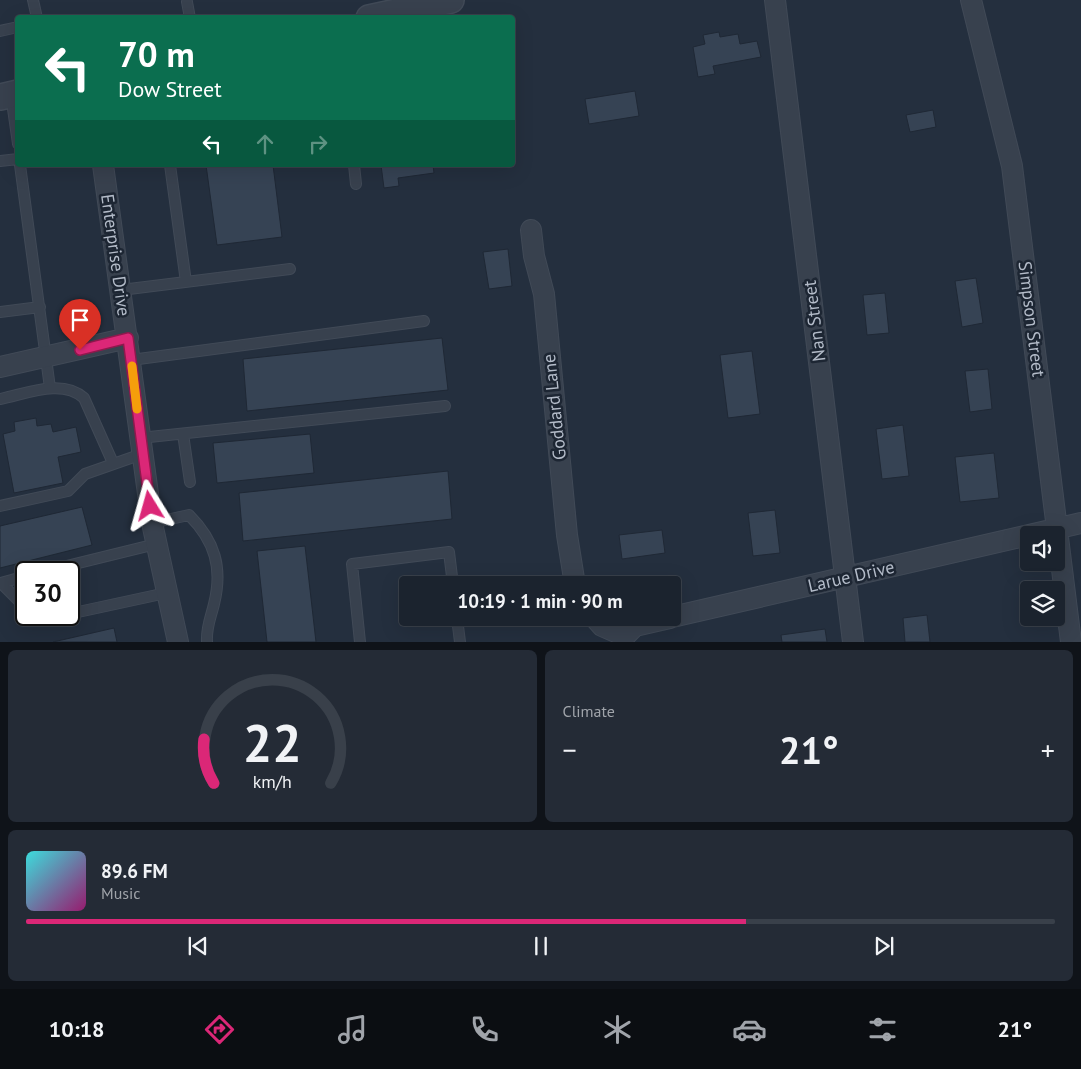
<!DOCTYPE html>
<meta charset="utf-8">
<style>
body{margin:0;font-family:"PT Sans",sans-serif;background:#242b36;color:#f1f3f6;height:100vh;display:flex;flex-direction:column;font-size:19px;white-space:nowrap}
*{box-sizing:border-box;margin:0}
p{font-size:16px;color:#a0a4aa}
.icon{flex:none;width:28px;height:28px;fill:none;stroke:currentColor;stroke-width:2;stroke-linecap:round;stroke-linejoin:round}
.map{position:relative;height:642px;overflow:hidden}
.details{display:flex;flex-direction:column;gap:8px;padding:8px;background:#0f1319;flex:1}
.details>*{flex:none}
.banner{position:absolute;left:15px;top:15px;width:500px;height:152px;border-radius:5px;box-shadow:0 5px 20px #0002,0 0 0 1px #39404a;background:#0b6e4f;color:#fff;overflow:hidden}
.fabs{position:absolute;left:1020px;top:526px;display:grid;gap:10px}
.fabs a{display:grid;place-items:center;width:45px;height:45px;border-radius:5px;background:#1b232e;box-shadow:0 5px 20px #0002,0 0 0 1px #39404a;font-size:25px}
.speed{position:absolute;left:15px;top:561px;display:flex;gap:10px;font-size:25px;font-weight:700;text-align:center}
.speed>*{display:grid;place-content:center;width:65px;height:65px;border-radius:50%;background:#1b232e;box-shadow:0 5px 20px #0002,0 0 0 1px #39404a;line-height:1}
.speed .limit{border:2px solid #111;border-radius:8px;background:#fff;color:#111}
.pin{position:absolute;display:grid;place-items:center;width:42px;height:42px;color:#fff;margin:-51px -21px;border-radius:50% 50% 50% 0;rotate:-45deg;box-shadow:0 0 5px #0007}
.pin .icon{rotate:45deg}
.me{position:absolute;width:55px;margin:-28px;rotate:352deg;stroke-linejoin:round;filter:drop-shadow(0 0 4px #0008)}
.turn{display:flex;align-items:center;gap:18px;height:105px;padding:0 20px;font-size:22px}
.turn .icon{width:65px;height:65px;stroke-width:2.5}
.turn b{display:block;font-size:35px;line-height:42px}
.lanes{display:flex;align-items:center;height:48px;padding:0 20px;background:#0003;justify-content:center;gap:25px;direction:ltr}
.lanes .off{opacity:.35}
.big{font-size:38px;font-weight:800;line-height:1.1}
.details .card{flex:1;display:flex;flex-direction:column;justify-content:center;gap:8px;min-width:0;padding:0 18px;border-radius:8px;background:#242b36}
.details .dial{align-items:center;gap:0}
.dial svg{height:130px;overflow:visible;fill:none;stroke:#39404a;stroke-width:7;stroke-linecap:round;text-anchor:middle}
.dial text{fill:#f1f3f6;stroke:none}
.song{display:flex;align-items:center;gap:15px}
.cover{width:60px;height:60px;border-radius:8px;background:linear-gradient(135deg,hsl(180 70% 55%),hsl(320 70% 35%))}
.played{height:5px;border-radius:2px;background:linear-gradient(90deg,#db2777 70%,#39404a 70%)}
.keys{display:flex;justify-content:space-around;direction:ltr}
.heat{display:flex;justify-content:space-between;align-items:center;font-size:28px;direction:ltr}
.details .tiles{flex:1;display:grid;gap:8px;grid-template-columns:1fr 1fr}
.card:last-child{grid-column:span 2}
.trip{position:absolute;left:399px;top:576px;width:282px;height:50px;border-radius:5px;background:#1b232e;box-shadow:0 5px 20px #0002,0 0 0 1px #39404a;font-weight:800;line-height:50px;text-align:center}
.tab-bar{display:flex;height:80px;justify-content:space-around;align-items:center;background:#0b0e12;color:#a0a4aa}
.tab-bar .icon{width:35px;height:35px}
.tab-bar .current{color:#db2777}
.tab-bar b{font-size:22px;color:#f1f3f6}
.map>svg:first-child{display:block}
.building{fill:#364354;stroke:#1f2835}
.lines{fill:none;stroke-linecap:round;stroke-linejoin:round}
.service-casing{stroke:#414a57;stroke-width:12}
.minor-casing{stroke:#414a57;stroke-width:22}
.tertiary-casing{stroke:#414a57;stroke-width:28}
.service{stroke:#38414e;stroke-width:10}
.minor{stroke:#38414e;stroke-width:20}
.tertiary{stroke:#38414e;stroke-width:25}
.route-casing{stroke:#8e194d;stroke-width:12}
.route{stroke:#db2777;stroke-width:9}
.slow{stroke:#f59e0b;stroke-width:9}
.labels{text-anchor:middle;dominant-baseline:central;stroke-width:5;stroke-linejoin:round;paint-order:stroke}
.street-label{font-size:18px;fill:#b4bcc9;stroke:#1d2633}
</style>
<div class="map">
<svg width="1081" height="642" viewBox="0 0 1081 642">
<rect width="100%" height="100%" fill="#242f3e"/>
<!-- building -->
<path class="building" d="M719,32L720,37L738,34L740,44L757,41L761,57L713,66L715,74L698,77L693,47L705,44L703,35Z
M635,91L639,116L589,124L585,99Z
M933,110L936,127L910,132L906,115Z
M206,165H273L282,237L217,245Z
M381,165H433L434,173L398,178L399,186L384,188Z
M508,249L512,286L489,289L483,252Z
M976,278L983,323L962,327L955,281Z
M885,293L889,333L867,335L863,295Z
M442,338L448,390L247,411L243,359Z
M752,351L760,414L728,418L720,355Z
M988,369L992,409L970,412L965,371Z
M36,418L37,426L51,424L53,432L76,427L81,452L58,457L63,483L14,493L3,434L15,431L14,422Z
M903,425L909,476L882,479L876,429Z
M310,434L314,473L217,483L213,443Z
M994,453L999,498L960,502L955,457Z
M448,471L452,519L243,541L239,493Z
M82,507L92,545L0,568V526Z
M775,510L780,553L753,556L748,513Z
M662,530L665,553L622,559L619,535Z
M305,546L316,642H267L257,551Z
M927,615L930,642H905L903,618Z
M114,628L117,642H53Z
M825,629L827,642H782L781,635Z"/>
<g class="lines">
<defs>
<path id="service" d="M33,0L37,18
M187,2L190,18
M0,31L18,27
M11,95L18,144
M0,161L18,159
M20,165L50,388
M170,165L186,282
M354,165L356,184
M121,290L290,269
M0,312L40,307
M131,360L424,321
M0,399C26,394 62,378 84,398L113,463
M183,434L190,482
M140,438L445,406
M0,506L68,491L85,474L142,454
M152,523L189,515C215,541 223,568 214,604C211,617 206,627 207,642
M42,572L156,544
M26,576L1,583L26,608
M69,614L166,593
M33,615L38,620L64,615
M457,618L460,642
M360,642L352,564L449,552L453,585"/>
<path id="minor" d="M775,0L853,642
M971,0L1012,166L1071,642
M103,165L152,523L178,642
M531,230L534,256L544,294L567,535L575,585
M0,367L128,338
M1029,535L1081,523
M672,617L1029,535
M595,618L602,626L625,636
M625,636L635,626L670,618"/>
<path id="tertiary" d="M369,18L451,0
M0,97L18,93"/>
</defs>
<!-- service casing -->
<use href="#service" class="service-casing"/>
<!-- minor casing -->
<use href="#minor" class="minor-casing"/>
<!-- tertiary casing -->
<use href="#tertiary" class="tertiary-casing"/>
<!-- service -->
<use href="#service" class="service"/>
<!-- minor -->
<use href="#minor" class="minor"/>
<!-- tertiary -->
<use href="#tertiary" class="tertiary"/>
</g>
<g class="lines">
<defs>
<path id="route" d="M80,350L128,338L150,506"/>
</defs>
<!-- route casing -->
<use href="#route" class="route-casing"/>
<!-- route -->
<use href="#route" class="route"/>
<!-- slow -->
<path class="slow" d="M132,366L137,409"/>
</g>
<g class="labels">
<!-- street labels -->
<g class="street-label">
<text transform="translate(116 255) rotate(82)">Enterprise Drive</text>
<text transform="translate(1032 319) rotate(83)">Simpson Street</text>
<text transform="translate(814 321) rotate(-97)">Nan Street</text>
<text transform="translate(554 407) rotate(-96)">Goddard Lane</text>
<text transform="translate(851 576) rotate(-13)">Larue Drive</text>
</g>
</g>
</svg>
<div class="fabs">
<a><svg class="icon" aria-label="sound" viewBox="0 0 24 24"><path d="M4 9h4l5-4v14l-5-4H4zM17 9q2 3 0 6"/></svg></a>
<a><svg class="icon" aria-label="layers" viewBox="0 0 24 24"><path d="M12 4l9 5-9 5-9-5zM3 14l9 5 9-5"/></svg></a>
</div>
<div class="speed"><div class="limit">30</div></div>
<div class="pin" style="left:80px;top:350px;background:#d93025"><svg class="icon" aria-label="arrive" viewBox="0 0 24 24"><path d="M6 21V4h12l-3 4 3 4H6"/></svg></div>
<svg class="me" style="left:150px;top:506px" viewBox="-20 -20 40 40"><path d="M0-17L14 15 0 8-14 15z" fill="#db2777" stroke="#fff" stroke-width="4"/></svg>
<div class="trip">10:19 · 1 min · 90 m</div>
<div class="banner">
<div class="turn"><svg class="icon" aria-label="left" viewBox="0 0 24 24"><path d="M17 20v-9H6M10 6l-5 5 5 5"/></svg><div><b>70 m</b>Dow Street</div></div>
<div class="lanes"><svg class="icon" aria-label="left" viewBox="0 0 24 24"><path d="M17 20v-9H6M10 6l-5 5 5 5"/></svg><svg class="icon off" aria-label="ahead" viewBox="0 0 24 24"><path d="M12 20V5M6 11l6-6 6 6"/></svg><svg class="icon off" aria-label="right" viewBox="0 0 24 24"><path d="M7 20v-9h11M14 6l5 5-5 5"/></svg></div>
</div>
</div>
<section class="details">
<div class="tiles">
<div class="card dial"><svg viewBox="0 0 100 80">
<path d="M14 69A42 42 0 1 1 86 69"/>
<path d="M14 69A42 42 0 0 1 8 42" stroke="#db2777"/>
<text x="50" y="56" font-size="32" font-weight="700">22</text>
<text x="50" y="72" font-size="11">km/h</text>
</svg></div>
<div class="card"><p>Climate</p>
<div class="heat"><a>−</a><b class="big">21°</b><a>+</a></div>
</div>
<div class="card">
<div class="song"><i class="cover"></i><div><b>89.6 FM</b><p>Music</p></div></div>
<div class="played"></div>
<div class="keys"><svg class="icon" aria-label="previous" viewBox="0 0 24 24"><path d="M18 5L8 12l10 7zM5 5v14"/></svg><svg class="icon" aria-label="pause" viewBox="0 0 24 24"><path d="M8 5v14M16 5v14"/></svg><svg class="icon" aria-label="next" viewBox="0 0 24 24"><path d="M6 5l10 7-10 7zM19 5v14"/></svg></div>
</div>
</div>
</section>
<nav class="tab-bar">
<b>10:18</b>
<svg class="icon current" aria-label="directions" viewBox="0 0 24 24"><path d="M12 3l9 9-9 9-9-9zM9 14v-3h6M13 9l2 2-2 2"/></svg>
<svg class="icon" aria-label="music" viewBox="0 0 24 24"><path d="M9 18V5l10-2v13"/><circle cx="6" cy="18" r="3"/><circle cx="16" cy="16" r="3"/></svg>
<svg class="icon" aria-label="phone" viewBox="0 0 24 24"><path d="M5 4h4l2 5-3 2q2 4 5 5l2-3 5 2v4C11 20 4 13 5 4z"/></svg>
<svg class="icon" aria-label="climate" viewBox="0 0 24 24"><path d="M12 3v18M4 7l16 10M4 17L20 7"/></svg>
<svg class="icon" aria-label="car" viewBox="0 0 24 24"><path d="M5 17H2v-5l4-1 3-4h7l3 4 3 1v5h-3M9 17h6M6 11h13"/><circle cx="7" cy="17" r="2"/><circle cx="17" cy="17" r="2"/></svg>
<svg class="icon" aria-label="filters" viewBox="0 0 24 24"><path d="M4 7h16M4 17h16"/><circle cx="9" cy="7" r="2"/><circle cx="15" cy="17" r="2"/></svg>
<b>21°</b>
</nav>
